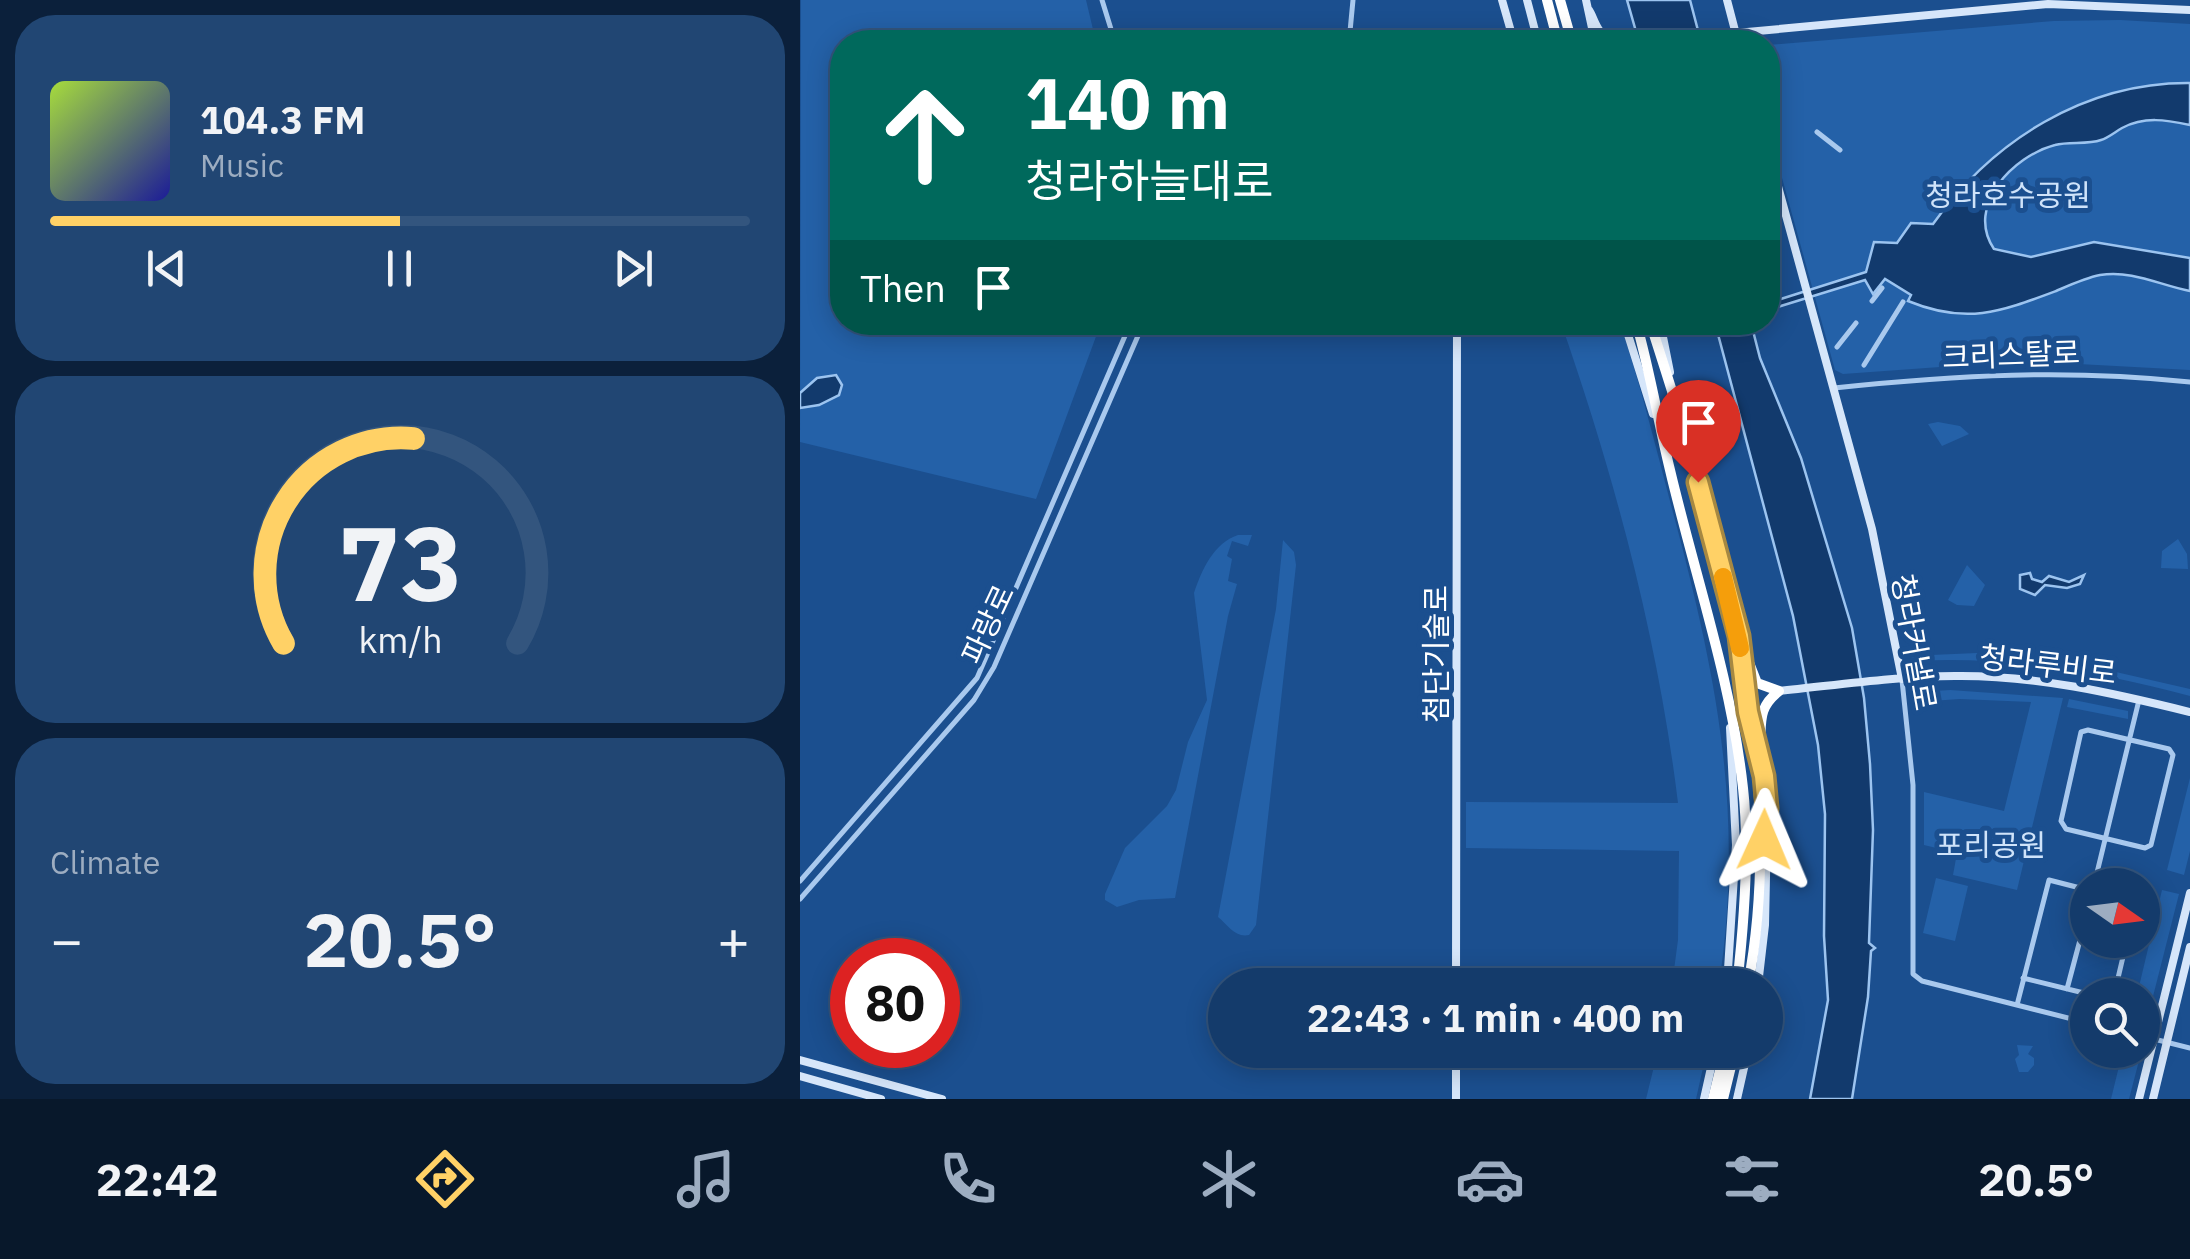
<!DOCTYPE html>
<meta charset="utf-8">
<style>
body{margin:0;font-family:"IBM Plex Sans","Noto Sans KR",sans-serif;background:#214673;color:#f1f3f6;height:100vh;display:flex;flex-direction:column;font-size:38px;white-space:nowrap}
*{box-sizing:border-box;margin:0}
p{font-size:32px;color:#9dadc1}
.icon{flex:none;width:55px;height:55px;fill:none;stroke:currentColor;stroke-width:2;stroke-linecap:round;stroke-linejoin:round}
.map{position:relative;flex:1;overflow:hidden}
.details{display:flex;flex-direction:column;gap:15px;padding:15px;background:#0b203b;width:800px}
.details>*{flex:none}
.top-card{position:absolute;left:30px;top:30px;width:950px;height:305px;border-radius:40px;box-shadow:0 5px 25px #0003,0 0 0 2px #33557e;background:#00695c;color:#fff;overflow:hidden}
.needle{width:65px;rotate:104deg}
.buttons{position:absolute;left:1270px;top:868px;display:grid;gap:20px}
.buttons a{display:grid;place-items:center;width:90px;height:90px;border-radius:50%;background:#143b6b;box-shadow:0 5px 25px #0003,0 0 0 2px #33557e;font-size:50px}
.speed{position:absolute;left:30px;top:938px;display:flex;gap:20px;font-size:50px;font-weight:700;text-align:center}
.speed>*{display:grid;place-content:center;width:130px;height:130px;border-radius:50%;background:#143b6b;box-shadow:0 5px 25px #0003,0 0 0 2px #33557e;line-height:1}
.speed .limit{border:15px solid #d22;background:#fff;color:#111}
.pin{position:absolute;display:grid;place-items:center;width:85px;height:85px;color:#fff;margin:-102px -42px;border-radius:50% 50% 50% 0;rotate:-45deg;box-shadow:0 0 10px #0007}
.pin .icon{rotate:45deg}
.me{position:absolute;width:110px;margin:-55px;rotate:1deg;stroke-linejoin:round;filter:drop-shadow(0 0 8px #0008)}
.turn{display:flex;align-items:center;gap:35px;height:210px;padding:0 30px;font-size:45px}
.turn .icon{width:130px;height:130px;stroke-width:2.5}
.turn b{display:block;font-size:70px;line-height:85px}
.then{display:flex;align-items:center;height:95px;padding:0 30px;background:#0003;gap:20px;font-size:38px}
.big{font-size:75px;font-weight:800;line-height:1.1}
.details .widget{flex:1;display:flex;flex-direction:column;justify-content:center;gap:15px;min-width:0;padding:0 35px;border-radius:40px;background:#214673}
.details .dial{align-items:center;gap:0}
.dial svg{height:260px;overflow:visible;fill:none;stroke:#33557e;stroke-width:7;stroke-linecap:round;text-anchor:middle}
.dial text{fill:#f1f3f6;stroke:none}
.song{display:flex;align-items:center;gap:30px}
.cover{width:120px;height:120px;border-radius:15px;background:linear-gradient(135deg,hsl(80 70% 55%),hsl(240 70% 35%))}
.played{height:10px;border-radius:5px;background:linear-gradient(90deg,#ffd166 50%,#33557e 50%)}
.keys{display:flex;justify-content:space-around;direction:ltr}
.heat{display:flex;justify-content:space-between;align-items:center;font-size:55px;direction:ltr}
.trip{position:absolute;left:408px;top:968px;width:575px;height:100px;border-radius:50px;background:#143b6b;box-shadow:0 5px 25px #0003,0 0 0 2px #33557e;font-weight:800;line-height:100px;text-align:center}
.tab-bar{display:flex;height:160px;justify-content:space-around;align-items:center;background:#08182b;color:#9dadc1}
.tab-bar .icon{width:70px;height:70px}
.tab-bar .current{color:#ffd166}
.tab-bar b{font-size:45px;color:#f1f3f6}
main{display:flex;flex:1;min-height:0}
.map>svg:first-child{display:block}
.green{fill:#2461a8}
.water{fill:#123a6d;stroke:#9cc4f0;stroke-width:2.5}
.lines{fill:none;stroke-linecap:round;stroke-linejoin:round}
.street{stroke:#a9c9ee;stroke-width:5}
.secondary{stroke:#d6e6fa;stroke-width:8}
.highway{stroke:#fff;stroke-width:10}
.route-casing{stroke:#a68842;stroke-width:25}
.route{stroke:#ffd166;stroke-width:18}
.slow{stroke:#f59e0b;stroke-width:18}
.labels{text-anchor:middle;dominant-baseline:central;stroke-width:10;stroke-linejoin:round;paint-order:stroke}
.park-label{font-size:30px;fill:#cfe3fa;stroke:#1b4f8f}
.street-label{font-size:30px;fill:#fff;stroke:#1b4f8f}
</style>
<main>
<section class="details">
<div class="widget">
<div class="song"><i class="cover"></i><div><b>104.3 FM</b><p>Music</p></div></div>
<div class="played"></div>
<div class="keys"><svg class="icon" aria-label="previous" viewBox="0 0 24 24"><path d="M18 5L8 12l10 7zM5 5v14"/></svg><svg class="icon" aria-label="pause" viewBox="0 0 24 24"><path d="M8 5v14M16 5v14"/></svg><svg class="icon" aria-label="next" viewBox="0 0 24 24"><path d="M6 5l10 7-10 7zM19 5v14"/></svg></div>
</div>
<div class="widget dial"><svg viewBox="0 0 100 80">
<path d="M14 69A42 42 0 1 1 86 69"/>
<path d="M14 69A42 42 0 0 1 54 6" stroke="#ffd166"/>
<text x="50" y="56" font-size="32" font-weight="700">73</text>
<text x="50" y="72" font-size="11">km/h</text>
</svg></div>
<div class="widget"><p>Climate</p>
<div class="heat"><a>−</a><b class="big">20.5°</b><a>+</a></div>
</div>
</section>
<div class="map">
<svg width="1390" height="1099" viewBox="0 0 1390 1099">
<rect width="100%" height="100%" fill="#1b4f8f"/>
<!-- green -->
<path class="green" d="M1,0H286L296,42H42V322L301,323L236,499L0,442Z
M1320,20L1390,24V370L1223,361L1043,374L1035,370L968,127V45L1254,21Z
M761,323H820C840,383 855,444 871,505C916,673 945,810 919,985H872L878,940L879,851L666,848V802L878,803C858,639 815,478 761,323Z
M1138,422L1160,426L1169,434L1142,446L1128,424Z
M438,535H452L448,546L432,541L427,556L432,559L428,581L437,584L428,616L375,898L339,900L317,907L305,900V894L325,848L367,806L376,790L388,742L407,700L394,593C402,569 414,543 438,535Z
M1378,539L1387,554L1388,569L1361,568L1362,551Z
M483,540L494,552L496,565L456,925L449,935C435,938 428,925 418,917L476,609Z
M1167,565L1185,585L1174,606L1157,605L1148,600Z
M1177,653L1281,664L1390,689V696C1302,672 1206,656 1115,661L1108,656Z
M1150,690L1263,698L1217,890L1153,875L1157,853L1124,845V792L1204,811L1231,702L1160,699L1116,702L1119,692Z
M1269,699L1328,711V719L1267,707Z
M1390,778V851L1384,875L1367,870Z
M1136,878L1168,886L1155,941L1123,933Z
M1362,890L1379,894L1347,1020L1343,1022L1342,995H1337Z
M1217,1045L1233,1046L1228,1054L1234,1058V1065L1228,1072H1219L1215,1059L1219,1055Z
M858,1050H907L896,1099H846Z
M1323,1050H1339L1341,1053L1329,1099H1311Z"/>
<!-- water -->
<path class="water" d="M827,0H890L901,42H839Z
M1390,83V125C1366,120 1345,116 1322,128C1315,132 1308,138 1301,140C1287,145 1269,141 1255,145C1213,156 1165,206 1194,249L1231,257L1294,242L1390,258V291C1359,285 1333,270 1300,275C1285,278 1270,285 1256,291C1200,312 1166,325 1108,301L1111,295L1085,279L1073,294L1065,280L968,310V303L1066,272L1074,242L1097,243L1111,223L1133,224C1192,141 1285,82 1390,83Z
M915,323H951L960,358L1001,458L1052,628L1064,698L1070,764L1073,830L1069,943L1075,948L1071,951L1068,997L1052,1099H1010L1028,1000L1024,936L1025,814L1018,745L993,616Z
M36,375L42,385L39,395L19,405L0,408V393L17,378Z
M1230,573L1232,579L1242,582L1249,576L1269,582L1284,575L1280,584L1267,588L1245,585L1235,595L1220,589V575Z"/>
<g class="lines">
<!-- street -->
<path class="street" d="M302,0L315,42
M549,42L553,0
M1017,132L1040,150
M1072,301L1082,288
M1037,347L1056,323
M1064,365L1103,302
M1034,388C1157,375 1266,369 1390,382
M1102,680L1113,785V974L1122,981L1288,1023
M1288,730L1369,749L1373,755L1351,845L1345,848L1266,829L1261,821L1281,732Z
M0,881L177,678L331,322
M1294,885L1339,700
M0,899L174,700L194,667L344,322
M1223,978L1292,995
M1267,989L1288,910
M1314,995L1327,940
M1217,1005L1249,880L1288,890
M1342,1036L1390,1048"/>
<!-- secondary -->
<path class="secondary" d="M702,0L714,42
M727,0L738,42
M786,0L795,42
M927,0L938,42
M789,10C793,16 795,25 800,31C818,50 906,27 936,33L923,42
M936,33L1248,4L1390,10
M968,150L1072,529L1102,679
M824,322L853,414
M860,322L870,372
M979,691C1038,685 1097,676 1155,676C1235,675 1313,693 1390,712
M959,756L967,811
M656,985L657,322
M927,985L936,845L930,728
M958,985L965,925L967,830
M656,1050V1099
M0,1060L142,1099
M0,1076L81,1099
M904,1099L915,1050
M937,1099L948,1050
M1339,1099L1390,893
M1353,1099L1390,947"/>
<!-- highway -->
<path class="highway" d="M747,0L758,42
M760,0L772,42
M836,322C850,371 858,421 870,470C895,576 931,679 943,788C950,849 944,924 937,985
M850,322C918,533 990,762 948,985
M946,655L957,683L979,691
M959,755C963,724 955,710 979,691
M964,836L967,809
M913,1099L925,1050
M923,1099L935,1050"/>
</g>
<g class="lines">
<defs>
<path id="route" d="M898,482L939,636L948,712L964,776L967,808L964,840"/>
</defs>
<!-- route casing -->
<use href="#route" class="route-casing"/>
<!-- route -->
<use href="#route" class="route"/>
<!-- slow -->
<path class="slow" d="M923,577L940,648"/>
</g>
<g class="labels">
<!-- park labels -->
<g class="park-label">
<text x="1208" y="194">청라호수공원</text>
<text x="1191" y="844">포리공원</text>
</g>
<!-- street labels -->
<g class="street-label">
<text transform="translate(1211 354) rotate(-2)">크리스탈로</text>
<text transform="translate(187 624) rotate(-65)">파랑로</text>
<text transform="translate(1115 642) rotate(80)">청라커낼로</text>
<text transform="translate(635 654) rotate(-90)">첨단기술로</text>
<text transform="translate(1248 664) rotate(7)">청라루비로</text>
</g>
</g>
</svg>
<div class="buttons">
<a><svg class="needle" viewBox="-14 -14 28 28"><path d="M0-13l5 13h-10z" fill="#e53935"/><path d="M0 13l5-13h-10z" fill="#9dadc1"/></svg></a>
<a><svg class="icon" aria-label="search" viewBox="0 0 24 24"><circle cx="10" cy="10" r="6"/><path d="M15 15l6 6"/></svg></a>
</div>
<div class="speed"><div class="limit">80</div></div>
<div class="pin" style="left:898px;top:482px;background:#d93025"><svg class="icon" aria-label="arrive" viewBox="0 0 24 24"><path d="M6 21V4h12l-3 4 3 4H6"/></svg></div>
<svg class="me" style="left:964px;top:840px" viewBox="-20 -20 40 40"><path d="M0-17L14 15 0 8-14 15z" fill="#ffd166" stroke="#fff" stroke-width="4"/></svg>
<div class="trip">22:43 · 1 min · 400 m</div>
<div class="top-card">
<div class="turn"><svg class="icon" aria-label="ahead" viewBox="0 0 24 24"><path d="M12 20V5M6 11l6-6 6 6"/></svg><div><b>140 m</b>청라하늘대로</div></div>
<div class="then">Then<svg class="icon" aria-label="arrive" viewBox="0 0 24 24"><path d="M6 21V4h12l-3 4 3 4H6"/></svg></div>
</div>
</div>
</main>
<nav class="tab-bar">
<b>22:42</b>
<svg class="icon current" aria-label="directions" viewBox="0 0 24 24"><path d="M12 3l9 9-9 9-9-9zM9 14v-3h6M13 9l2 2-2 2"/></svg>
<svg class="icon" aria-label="music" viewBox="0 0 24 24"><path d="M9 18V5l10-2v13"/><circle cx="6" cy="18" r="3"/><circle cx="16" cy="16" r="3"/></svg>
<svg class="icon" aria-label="phone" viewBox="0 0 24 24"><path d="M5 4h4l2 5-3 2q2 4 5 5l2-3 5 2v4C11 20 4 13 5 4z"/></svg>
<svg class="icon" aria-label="climate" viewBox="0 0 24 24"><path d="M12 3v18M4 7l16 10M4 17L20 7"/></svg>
<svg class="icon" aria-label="car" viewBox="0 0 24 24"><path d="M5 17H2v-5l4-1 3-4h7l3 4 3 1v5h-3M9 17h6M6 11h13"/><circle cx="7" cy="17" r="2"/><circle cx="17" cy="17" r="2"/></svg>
<svg class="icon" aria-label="filters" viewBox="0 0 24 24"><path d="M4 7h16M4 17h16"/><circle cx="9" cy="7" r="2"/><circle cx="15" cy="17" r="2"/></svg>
<b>20.5°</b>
</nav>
